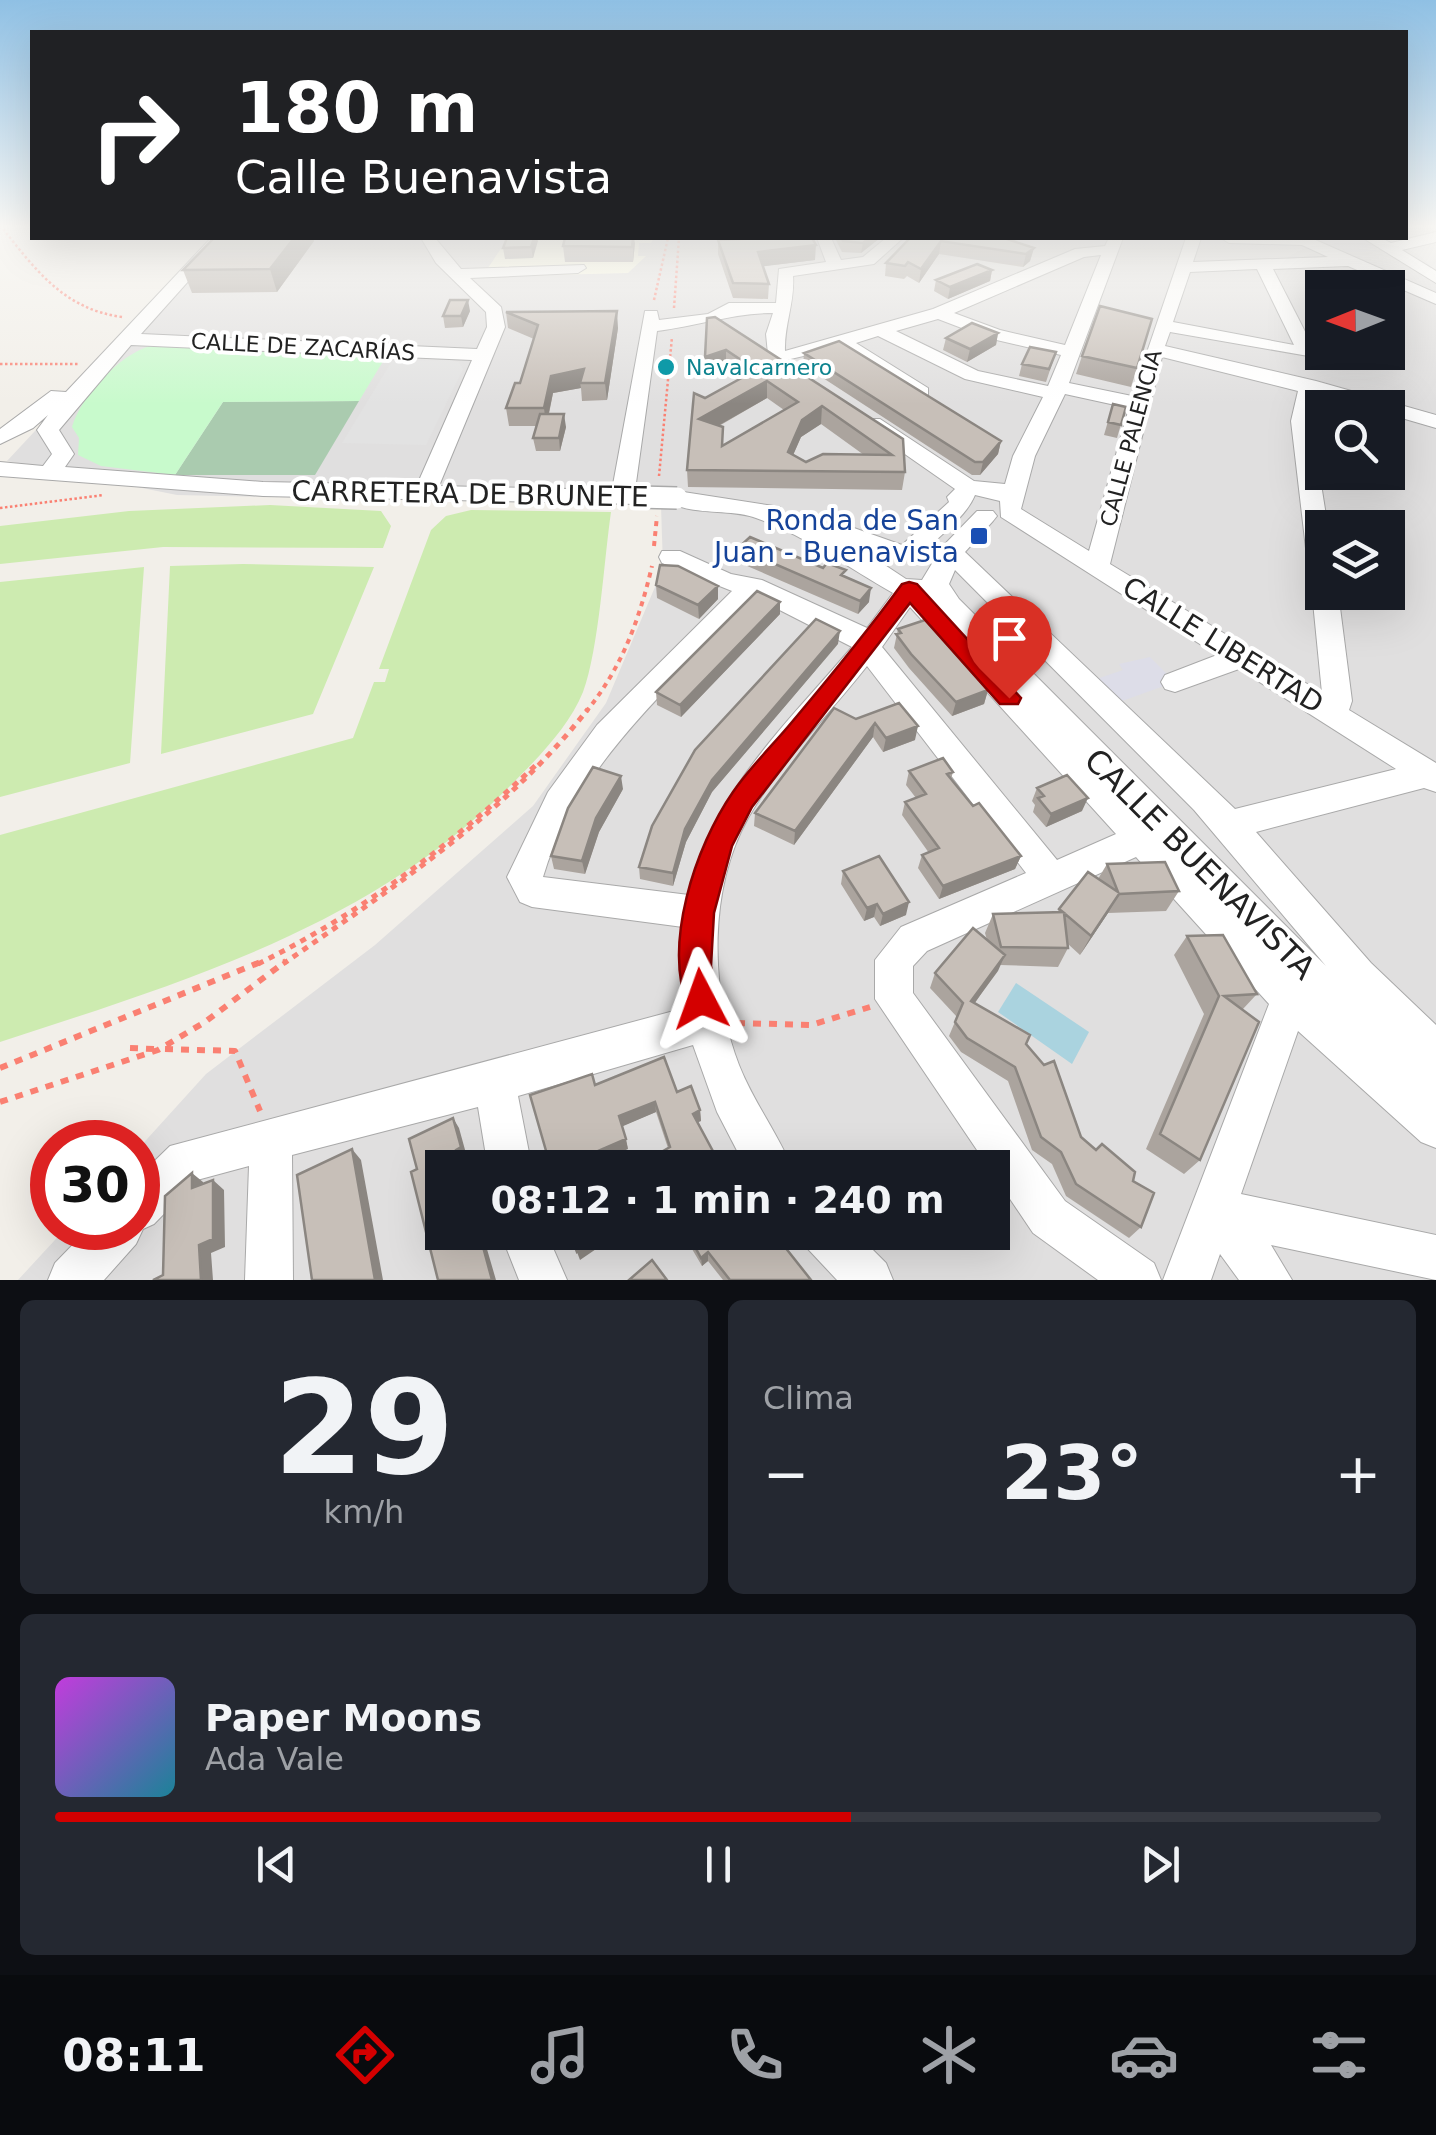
<!DOCTYPE html>
<html lang="es">
<meta charset="utf-8">
<style>
body{margin:0;font-family:"DejaVu Sans",sans-serif;background:#242831;color:#f1f3f6;height:100vh;display:flex;flex-direction:column;font-size:38px;white-space:nowrap}
*{box-sizing:border-box;margin:0}
p{font-size:32px;color:#9ea1a6}
.icon{flex:none;width:55px;height:55px;fill:none;stroke:currentColor;stroke-width:2;stroke-linecap:round;stroke-linejoin:round}
.map{position:relative;height:1280px;overflow:hidden}
.side{display:flex;flex-direction:column;gap:20px;padding:20px;background:#0d0f14;flex:1}
.side>*{flex:none}
.top-card{position:absolute;left:30px;top:30px;width:1378px;height:210px;border-radius:0px;box-shadow:0 10px 40px #0002;background:#202124;color:#fff;overflow:hidden}
.needle{width:65px;rotate:269deg}
.buttons{position:absolute;left:1305px;top:270px;display:grid;gap:20px}
.buttons a{display:grid;place-items:center;width:100px;height:100px;border-radius:0px;background:#171b24;box-shadow:0 10px 40px #0002;font-size:50px}
.speed{position:absolute;left:30px;top:1120px;display:flex;gap:20px;font-size:50px;font-weight:700;text-align:center}
.speed>*{display:grid;place-content:center;width:130px;height:130px;border-radius:50%;background:#171b24;box-shadow:0 10px 40px #0002;line-height:1}
.speed .limit{border:15px solid #d22;background:#fff;color:#111}
.pin{position:absolute;display:grid;place-items:center;width:85px;height:85px;color:#fff;margin:-102px -42px;border-radius:50% 50% 50% 0;rotate:-45deg;box-shadow:0 0 10px #0007}
.pin .icon{rotate:45deg}
.me{position:absolute;width:110px;margin:-55px;rotate:356deg;stroke-linejoin:round;filter:drop-shadow(0 0 8px #0008)}
.turn{display:flex;align-items:center;gap:35px;height:210px;padding:0 40px;font-size:45px}
.turn .icon{width:130px;height:130px;stroke-width:2.5}
.turn b{display:block;font-size:70px;line-height:85px}
.big{font-size:75px;font-weight:700;line-height:1.1}
.side .tile{flex:1;display:flex;flex-direction:column;justify-content:center;gap:15px;min-width:0;padding:0 35px;border-radius:15px;background:#242831}
.side .dial{align-items:center;gap:0}
.dial b{font-size:130px;line-height:1}
.song{display:flex;align-items:center;gap:30px}
.cover{width:120px;height:120px;border-radius:15px;background:linear-gradient(135deg,hsl(290 70% 55%),hsl(190 70% 35%))}
.played{height:10px;border-radius:5px;background:linear-gradient(90deg,#d40000 60%,#363941 60%)}
.keys{display:flex;justify-content:space-around;direction:ltr}
.heat{display:flex;justify-content:space-between;align-items:center;font-size:55px;direction:ltr}
.side .tiles{flex:1;display:grid;gap:20px;grid-template-columns:1fr 1fr}
.tile:last-child{grid-column:span 2}
.trip{position:absolute;left:425px;top:1150px;width:585px;height:100px;border-radius:0px;background:#171b24;box-shadow:0 10px 40px #0002;font-weight:700;line-height:100px;text-align:center}
.tab-bar{display:flex;height:160px;justify-content:space-around;align-items:center;background:#090b0e;color:#9ea1a6}
.tab-bar .icon{width:70px;height:70px}
.tab-bar .active{color:#d40000}
.tab-bar b{font-size:45px;color:#f1f3f6}
.map>svg:first-child{display:block}
.residential{fill:#e0dfdf;fill-rule:evenodd}
.education{fill:#ffffe5}
.grass{fill:#cdebb0}
.cemetery{fill:#aacbaf}
.park{fill:#c8facc}
.parking{fill:#e2e2e2}
.plaza{fill:#dddde8}
.water{fill:#aad3df}
.lines{fill:none;stroke-linecap:round;stroke-linejoin:round}
.minor-casing{stroke:#a9a9a9;stroke-width:2}
.path-far3{stroke:#fa8072;stroke-width:2.5;stroke-dasharray:2.5 2.5;stroke-linecap:butt}
.path-far2{stroke:#fa8072;stroke-width:4;stroke-dasharray:5 5;stroke-linecap:butt}
.path-far1{stroke:#fa8072;stroke-width:5;stroke-dasharray:6 6;stroke-linecap:butt}
.path{stroke:#fa8072;stroke-width:6;stroke-dasharray:8 8;stroke-linecap:butt}
.minor{fill:#fff;fill-rule:evenodd}
.minor-bridge-casing{stroke:#a9a9a9;stroke-width:24;stroke-linecap:butt}
.minor-bridge{stroke:#fff;stroke-width:21}
.wall{fill:#aba49e;fill-rule:evenodd}
.shaded-wall{fill:#8b8681}
.building{fill:#c7bfb8;stroke:#8b8681;stroke-width:2.5;fill-rule:evenodd}
.route{fill:#d40000;stroke:#8a0000;stroke-width:2.5}
.culture-dot{fill:#0f9aa8;stroke:#fff;stroke-width:4}
.transit-dot{fill:#1a4fb4;stroke:#fff;stroke-width:4}
.labels{text-anchor:middle;dominant-baseline:central;stroke-width:8;stroke-linejoin:round;paint-order:stroke}
.far-street-label{font-size:22px;fill:#222;stroke:#fff}
.far-culture-label{font-size:22px;fill:#0d838f;stroke:#fff;text-anchor:start}
.street-label{font-size:28px;fill:#222;stroke:#fff}
.transit-label{font-size:28px;fill:#164399;stroke:#fff;text-anchor:end}
.near-street-label{font-size:32px;fill:#222;stroke:#fff}
</style>
<div class="map">
<svg width="1436" height="1280" viewBox="0 0 1436 1280">
<rect width="100%" height="100%" fill="#f2efe9"/>
<!-- residential -->
<path class="residential" d="M1405,225H1436V1280H18L66,1228H138V1149L206,1074L375,945L533,806L606,703L663,568L661,505L177,495L7,461L215,238H1405ZM1322,288H1388V352H1322ZM1322,408H1388V472H1322ZM1322,528H1388V592H1322ZM442,1168H992V1232H442Z"/>
<!-- education -->
<path class="education" d="M508,238H654L651,243H639L638,256H646L628,273L482,277Z"/>
<!-- grass -->
<path class="grass" d="M270,505L381,511L391,526L383,548L163,547L0,564V526L129,511Z
M471,510L611,512C604,560 599,649 583,692C569,727 536,760 509,787C369,927 183,982 0,1042V835L353,738L374,682H385L389,669H379L431,530L446,516Z
M243,564L374,567L313,714L161,754L170,566Z
M144,567L130,763L0,797V582Z"/>
<!-- cemetery -->
<path class="cemetery" d="M359,401L315,475H175L223,402Z"/>
<!-- park -->
<path class="park" d="M150,346L385,358L359,401L223,402L175,475L101,466L78,455L79,438L72,427C81,396 119,355 150,346Z"/>
<!-- parking -->
<path class="parking" d="M446,360L459,362L463,369L426,445L342,443L392,361Z"/>
<!-- plaza -->
<path class="plaza" d="M1150,657L1175,682L1111,705L1088,682L1123,670L1119,664Z"/>
<!-- water -->
<path class="water" d="M1016,983L1089,1032L1072,1064L998,1012Z"/>
<g class="lines">
<defs>
<path id="minor" d="M1436,232V242L1402,250L1436,271V283L1363,238H1381L1391,243Z
M211,238H227L141,334L477,349L487,327L486,312L436,263L421,238H435L461,269L584,265L586,268L578,273L470,278L501,307L505,327L439,486L612,490L645,311H657L659,320L708,314L729,303H776L779,269L826,262L817,238H831L841,260L863,257L886,238H903L874,264L793,276C795,302 784,325 785,351L933,309L1075,249L1105,246L1109,238H1123L1069,383L1132,396L1186,238H1201L1193,262L1328,257L1302,245L1229,243L1221,238H1311L1436,293V304L1348,266L1273,269L1316,353L1314,357L1170,332L1165,346L1316,381L1436,415V428L1388,414V408H1361L1317,396L1311,421L1328,528H1322V582L1309,574L1291,421L1298,391L1162,357L1110,564L1322,693L1312,592L1322,584V592H1338L1352,701L1349,710L1436,763V792L1424,788L1256,832L1371,963L1436,1025V1148L1421,1142L1298,1031L1241,1194L1436,1235V1280L1271,1245L1292,1280H1239L1220,1254L1211,1280H1163L1269,1004L1136,857L927,951L913,966V993L1065,1201L1154,1263L1161,1280H1098L1033,1233L875,999V960L901,927L1026,873L867,666C828,716 779,763 748,818C708,890 710,990 739,1065C753,1101 777,1132 792,1168H746L717,1112L693,1045L518,1096L532,1168H488L478,1107L292,1155L293,1280H245L249,1166L197,1180L154,1224L143,1229L136,1244L104,1280H48L55,1263L89,1228H138V1177L170,1146L685,1008L683,927L532,907L520,902L507,877L548,792L597,725L732,591L662,563L659,557L662,551H680L731,574L762,580L867,628L893,593C847,567 806,536 756,518C731,508 684,517 665,498L677,491L780,507L783,513L827,532L828,524L837,522L902,545L949,502L947,497L955,489L866,427V419H880L974,481L1005,484L1013,456L1043,397L965,379L878,336L856,343L928,388V396H914L838,348L769,364L766,334L773,313C733,313 698,326 657,331L635,490L650,497L638,504L263,496L0,476V462L43,466L52,454L37,430L48,415L33,428L0,444V429L51,391L66,392ZM1101,255L1065,345L1000,330L954,313L1084,257ZM1257,269L1294,345L1173,322L1190,272ZM938,319L988,338L1061,355L1048,386L978,371L896,331ZM131,345L472,360L417,485L263,482L65,467L74,454L59,430ZM1065,394L1129,408L1089,551L1021,509L1035,456ZM975,495L1000,501L1001,517L1217,655L1165,675L1161,682L1165,689L1175,692L1239,669L1396,769L1235,809L965,552L993,521L997,516L993,511H977L942,547L922,580L906,579L853,544C900,562 908,567 946,531C959,519 969,509 975,495ZM955,570L1194,810L1326,966L959,599L949,584ZM756,598L852,647C786,725 712,792 689,895L543,877C576,764 677,681 756,598ZM910,607L1116,834L1057,860L882,647Z
M500,1232H546L567,1280H519Z
M800,1232H855L886,1263L893,1280H837L807,1248Z"/>
</defs>
<!-- minor casing -->
<use href="#minor" class="minor-casing"/>
<!-- path-far3 -->
<path class="path-far3" d="M0,225C35,269 63,309 122,317
M654,300L668,238
M674,308L679,238
M0,364H78
M659,476L672,337
M0,508L104,495"/>
<!-- path-far2 -->
<path class="path-far2" d="M654,546L657,516
M586,712C622,667 639,621 652,566"/>
<!-- path-far1 -->
<path class="path-far1" d="M258,964C363,912 454,843 538,763
M283,964C392,888 506,814 588,709"/>
<!-- path -->
<path class="path" d="M737,1023L811,1025L870,1007
M130,1048L155,1049
M165,1049L235,1051L260,1111
M0,1068L263,961
M0,1102L158,1050L205,1022L286,961"/>
<!-- minor -->
<use href="#minor" class="minor"/>
<defs>
<path id="minor-bridge" d="M638,497L677,498"/>
</defs>
<!-- minor-bridge casing -->
<use href="#minor-bridge" class="minor-bridge-casing"/>
<!-- minor-bridge -->
<use href="#minor-bridge" class="minor-bridge"/>
</g>
<!-- wall -->
<path class="wall" d="M214,238H313L314,241L277,292L192,293L183,270Z
M507,238H537L533,258L505,259L503,248Z
M835,238H880L861,253L842,252Z
M910,238L1034,248L1030,261L1023,267L939,254L919,283L907,276L904,279L885,276L886,263Z
M718,240L815,260L763,266L769,284L768,299L733,298L718,254Z
M635,243L633,262H565L563,246Z
M992,270L990,281L948,299L934,291L936,280Z
M470,311L463,327L445,328L443,316Z
M506,312L618,328L607,400L582,401L581,388L553,393L549,414L566,427L560,451H536L533,438L537,426H509L506,408L520,383L534,339L508,328Z
M707,318L903,439L905,472L902,490L688,487L687,470L705,398L742,378L726,367L705,373ZM767,398L784,410L723,445L719,426ZM821,424L864,455L806,462L793,455L801,437Z
M998,333L996,345L967,362L943,350L946,338Z
M1056,352L1046,382L1019,376L1022,364Z
M804,353L1001,441L998,454L980,475H972L803,365Z
M1082,356L1137,368L1131,387L1076,374Z
M1113,404L1126,407L1117,438L1104,435Z
M738,548L845,577L869,602L858,614L738,562Z
M656,585L718,599L699,619L657,598Z
M780,602V614L681,717L657,705L656,692Z
M898,629L988,690L984,704L952,716L909,668L894,648Z
M838,644L712,792L686,842L673,886L640,879L639,867Z
M899,703L915,740L883,752L873,737L794,845L754,826L755,813L856,719Z
M909,771L953,772L951,779L973,806L1021,856L1015,869L939,899L918,868L922,855L929,853L902,815L905,802L916,798L906,785Z
M1037,788L1082,811L1046,827L1033,812L1035,805L1032,801Z
M623,789L599,832L585,874L554,869L551,856Z
M1107,864L1179,891L1166,911L1108,913L1080,955L1068,944V948L1058,967L1000,965L975,1003L1026,1044L1081,1137L1133,1181L1141,1227L1129,1238L1066,1196L1052,1164L1032,1150L1008,1081L961,1052L949,1036L957,1017L930,988L935,973L987,940L985,933L993,914L1057,913L1059,909L1098,879Z
M843,871L906,915L880,926L874,917L864,921L841,884Z
M1187,936L1257,994L1242,1010L1200,1160L1184,1174L1146,1149L1204,1014L1174,955Z
M595,1085L677,1092L700,1110L701,1121L698,1122L722,1168H653L651,1158L668,1148L656,1112L622,1126L628,1149Z
M682,1232H773L811,1280H723L708,1261L702,1266Z"/>
<!-- shaded-wall -->
<path class="shaded-wall" d="M294,238H313L314,241L277,292L270,269Z
M534,238H537L538,241L533,258L531,247Z
M633,238H634L635,243L633,262Z
M869,238H880L861,253L863,243Z
M941,241L939,254L919,283L921,269Z
M816,245L815,260L757,267L758,252Z
M1034,248L1030,261L1023,267L1026,254Z
M992,270L990,281L948,299L950,287Z
M468,300L470,311L463,327L461,316Z
M617,311L618,328L607,400L605,383Z
M998,333L996,345L967,362L970,349Z
M726,350V367L705,373V357Z
M584,369L580,383L581,388L553,393L546,426L544,408L551,376Z
M767,381V398L700,436L699,419Z
M822,406L821,424L801,437L787,469L788,452L802,420Z
M564,414L566,427L560,451L559,438Z
M1001,441L998,454L980,475L983,462Z
M718,586V599L699,619L698,605Z
M871,588L869,602L858,614L860,601Z
M780,602V614L681,717L680,705Z
M840,631L838,644L712,792L686,842L673,886V873L685,829L712,780Z
M988,690L984,704L952,716L956,702Z
M875,723L873,737L794,845L795,831Z
M918,726L915,740L883,752L886,738Z
M621,776L623,789L599,832L585,874L582,861L596,818Z
M1088,798L1082,811L1046,827L1051,814Z
M1021,856L1015,869L939,899L943,886Z
M1119,894L1108,913L1080,955L1091,936Z
M909,902L906,915L880,926L883,914Z
M877,904L874,917L864,921L867,908Z
M1005,955L998,971L965,1016L971,1001Z
M655,1102L656,1112L621,1127L619,1116Z
M700,1110L701,1121L693,1124V1114Z
M453,1118L459,1128L467,1157L462,1160L464,1168H461L456,1150Z
M626,1139L628,1149L586,1168H559Z
M352,1149L361,1160L383,1280H375Z
M192,1173L203,1182V1198L192,1188Z
M213,1180L224,1190L225,1247L211,1253L213,1280H201L199,1245Z
M479,1232H482L496,1280H492Z
M606,1232H621L580,1260L577,1252Z
M708,1252V1261L702,1266L701,1258Z"/>
<!-- building -->
<path class="building" d="M214,238H294L270,269L183,270Z
M507,238H534L531,247L503,248Z
M565,238H633L632,247L563,246Z
M766,238H812L816,245L758,252L769,284L733,283L718,240Z
M841,238H869L863,243L843,241Z
M910,238H1004L1034,248L1026,254L941,241L921,269L908,262L905,266L886,263Z
M977,264L992,270L950,287L936,280Z
M450,300H468L461,316H443Z
M1100,306L1152,319L1137,368L1082,356Z
M617,311L605,383H580L584,369L551,376L544,408H506L515,383H520L538,325L506,312Z
M715,317L903,439L905,472L687,470L694,393L705,398L756,370L726,350L705,357L707,318ZM767,381L798,402L722,446L723,427L699,419ZM822,406L892,455L823,454L806,462L788,452L802,420Z
M972,323L998,333L970,349L946,338Z
M839,341L1001,441L983,462H975L804,353Z
M1030,347L1056,352L1049,369L1022,364Z
M1113,404L1126,407L1121,425L1108,422Z
M540,414H564L559,438H533Z
M750,537L823,568L827,563L846,570L841,575L871,588L860,601L738,548Z
M660,565L678,566L718,586L698,605L656,585Z
M757,591L780,602L680,705L656,692Z
M816,619L840,631L712,780L685,829L673,873L639,867L652,826L695,750Z
M925,620L988,690L956,702L911,654L896,634L901,633L898,629Z
M899,703L918,726L886,738L875,723L795,831L755,813L834,708L856,719Z
M943,758L953,772L947,774L973,806L979,803L1021,856L943,886L922,855L939,848L905,802L926,794L909,771Z
M593,767L621,776L596,818L582,861L551,856L568,808Z
M1067,775L1088,798L1051,814L1038,798L1044,796L1037,788Z
M879,856L909,902L883,914L877,904L867,908L843,871Z
M1165,862L1179,891L1119,894L1091,936L1064,913L1068,948L1001,947L993,914L1063,912L1059,909L1088,872L1118,892L1107,864Z
M973,928L1005,955L971,1001L1030,1035L1026,1044L1044,1065L1054,1061L1081,1137L1096,1150L1102,1144L1135,1172L1133,1181L1154,1193L1141,1227L1076,1184L1061,1152L1041,1137L1015,1067L967,1038L955,1022L963,1003L935,973Z
M1223,935L1257,994L1224,996L1259,1022L1200,1160L1160,1134L1219,996L1187,936Z
M664,1057L677,1092L691,1086L700,1110L693,1114L722,1168H655L651,1158L670,1147L655,1102L619,1116L626,1139L559,1168H551L530,1095L592,1074L595,1085Z
M453,1118L461,1147L456,1150L461,1168H442V1232H479L492,1280H438L411,1172L417,1169L409,1139Z
M352,1149L375,1280H312L297,1175Z
M192,1173V1188L213,1180V1239L199,1245L201,1280H153L163,1275L165,1196Z
M569,1232H606L577,1252Z
M687,1232H773L811,1280H730L708,1252L701,1258Z
M652,1260L667,1280H629Z"/>
<!-- sky -->
<linearGradient id="sky" x2="0" y2="1"><stop stop-color="#8fc0e4"/><stop offset="0.56" stop-color="#f9f8f5"/><stop offset="1" stop-color="#f9f8f5" stop-opacity="0"/></linearGradient>
<rect width="1436" height="404" fill="url(#sky)"/>
<!-- route -->
<path class="route" d="M909,582L917,584L1021,698L1018,704H1000L910,603L752,807L732,846L714,913L711,966L717,999L712,1010L701,1015L689,1010C662,945 695,847 733,792C750,767 773,745 792,722C830,677 867,632 902,584Z"/>
<!-- markers -->
<circle class="culture-dot" cx="666" cy="367" r="10"/>
<rect class="transit-dot" x="969" y="526" width="20" height="20" rx="5"/>
<g class="labels">
<!-- far-street labels -->
<g class="far-street-label">
<text transform="translate(303 347) rotate(3)">CALLE DE ZACARÍAS</text>
<text transform="translate(1131 438) rotate(-75)">CALLE PALENCIA</text>
</g>
<!-- far-culture labels -->
<g class="far-culture-label">
<text x="686" y="367">Navalcarnero</text>
</g>
<!-- street labels -->
<g class="street-label">
<text transform="translate(470 494) rotate(1)">CARRETERA DE BRUNETE</text>
<text transform="translate(1223 645) rotate(32)">CALLE LIBERTAD</text>
</g>
<!-- transit labels -->
<g class="transit-label">
<text x="959" y="520">Ronda de San<tspan x="959" dy="32">Juan - Buenavista</tspan></text>
</g>
<!-- near-street labels -->
<g class="near-street-label">
<text transform="translate(1200 864) rotate(45)">CALLE BUENAVISTA</text>
</g>
</g>
</svg>
<div class="buttons">
<a><svg class="needle" viewBox="-14 -14 28 28"><path d="M0-13l5 13h-10z" fill="#e53935"/><path d="M0 13l5-13h-10z" fill="#9ea1a6"/></svg></a>
<a><svg class="icon" aria-label="search" viewBox="0 0 24 24"><circle cx="10" cy="10" r="6"/><path d="M15 15l6 6"/></svg></a>
<a><svg class="icon" aria-label="layers" viewBox="0 0 24 24"><path d="M12 4l9 5-9 5-9-5zM3 14l9 5 9-5"/></svg></a>
</div>
<div class="speed"><div class="limit">30</div></div>
<div class="pin" style="left:1009px;top:698px;background:#d93025"><svg class="icon" aria-label="arrive" viewBox="0 0 24 24"><path d="M6 21V4h12l-3 4 3 4H6"/></svg></div>
<svg class="me" style="left:701px;top:999px" viewBox="-20 -20 40 40"><path d="M0-17L14 15 0 8-14 15z" fill="#d40000" stroke="#fff" stroke-width="4"/></svg>
<div class="trip">08:12 · 1 min · 240 m</div>
<div class="top-card">
<div class="turn"><svg class="icon" aria-label="right" viewBox="0 0 24 24"><path d="M7 20v-9h11M14 6l5 5-5 5"/></svg><div><b>180 m</b>Calle Buenavista</div></div>
</div>
</div>
<section class="side">
<div class="tiles">
<div class="tile dial"><b>29</b><p>km/h</p></div>
<div class="tile"><p>Clima</p>
<div class="heat"><a>−</a><b class="big">23°</b><a>+</a></div>
</div>
<div class="tile">
<div class="song"><i class="cover"></i><div><b>Paper Moons</b><p>Ada Vale</p></div></div>
<div class="played"></div>
<div class="keys"><svg class="icon" aria-label="previous" viewBox="0 0 24 24"><path d="M18 5L8 12l10 7zM5 5v14"/></svg><svg class="icon" aria-label="pause" viewBox="0 0 24 24"><path d="M8 5v14M16 5v14"/></svg><svg class="icon" aria-label="next" viewBox="0 0 24 24"><path d="M6 5l10 7-10 7zM19 5v14"/></svg></div>
</div>
</div>
</section>
<nav class="tab-bar">
<b>08:11</b>
<svg class="icon active" aria-label="directions" viewBox="0 0 24 24"><path d="M12 3l9 9-9 9-9-9zM9 14v-3h6M13 9l2 2-2 2"/></svg>
<svg class="icon" aria-label="music" viewBox="0 0 24 24"><path d="M9 18V5l10-2v13"/><circle cx="6" cy="18" r="3"/><circle cx="16" cy="16" r="3"/></svg>
<svg class="icon" aria-label="phone" viewBox="0 0 24 24"><path d="M5 4h4l2 5-3 2q2 4 5 5l2-3 5 2v4C11 20 4 13 5 4z"/></svg>
<svg class="icon" aria-label="climate" viewBox="0 0 24 24"><path d="M12 3v18M4 7l16 10M4 17L20 7"/></svg>
<svg class="icon" aria-label="car" viewBox="0 0 24 24"><path d="M5 17H2v-5l4-1 3-4h7l3 4 3 1v5h-3M9 17h6M6 11h13"/><circle cx="7" cy="17" r="2"/><circle cx="17" cy="17" r="2"/></svg>
<svg class="icon" aria-label="filters" viewBox="0 0 24 24"><path d="M4 7h16M4 17h16"/><circle cx="9" cy="7" r="2"/><circle cx="15" cy="17" r="2"/></svg>
</nav>
